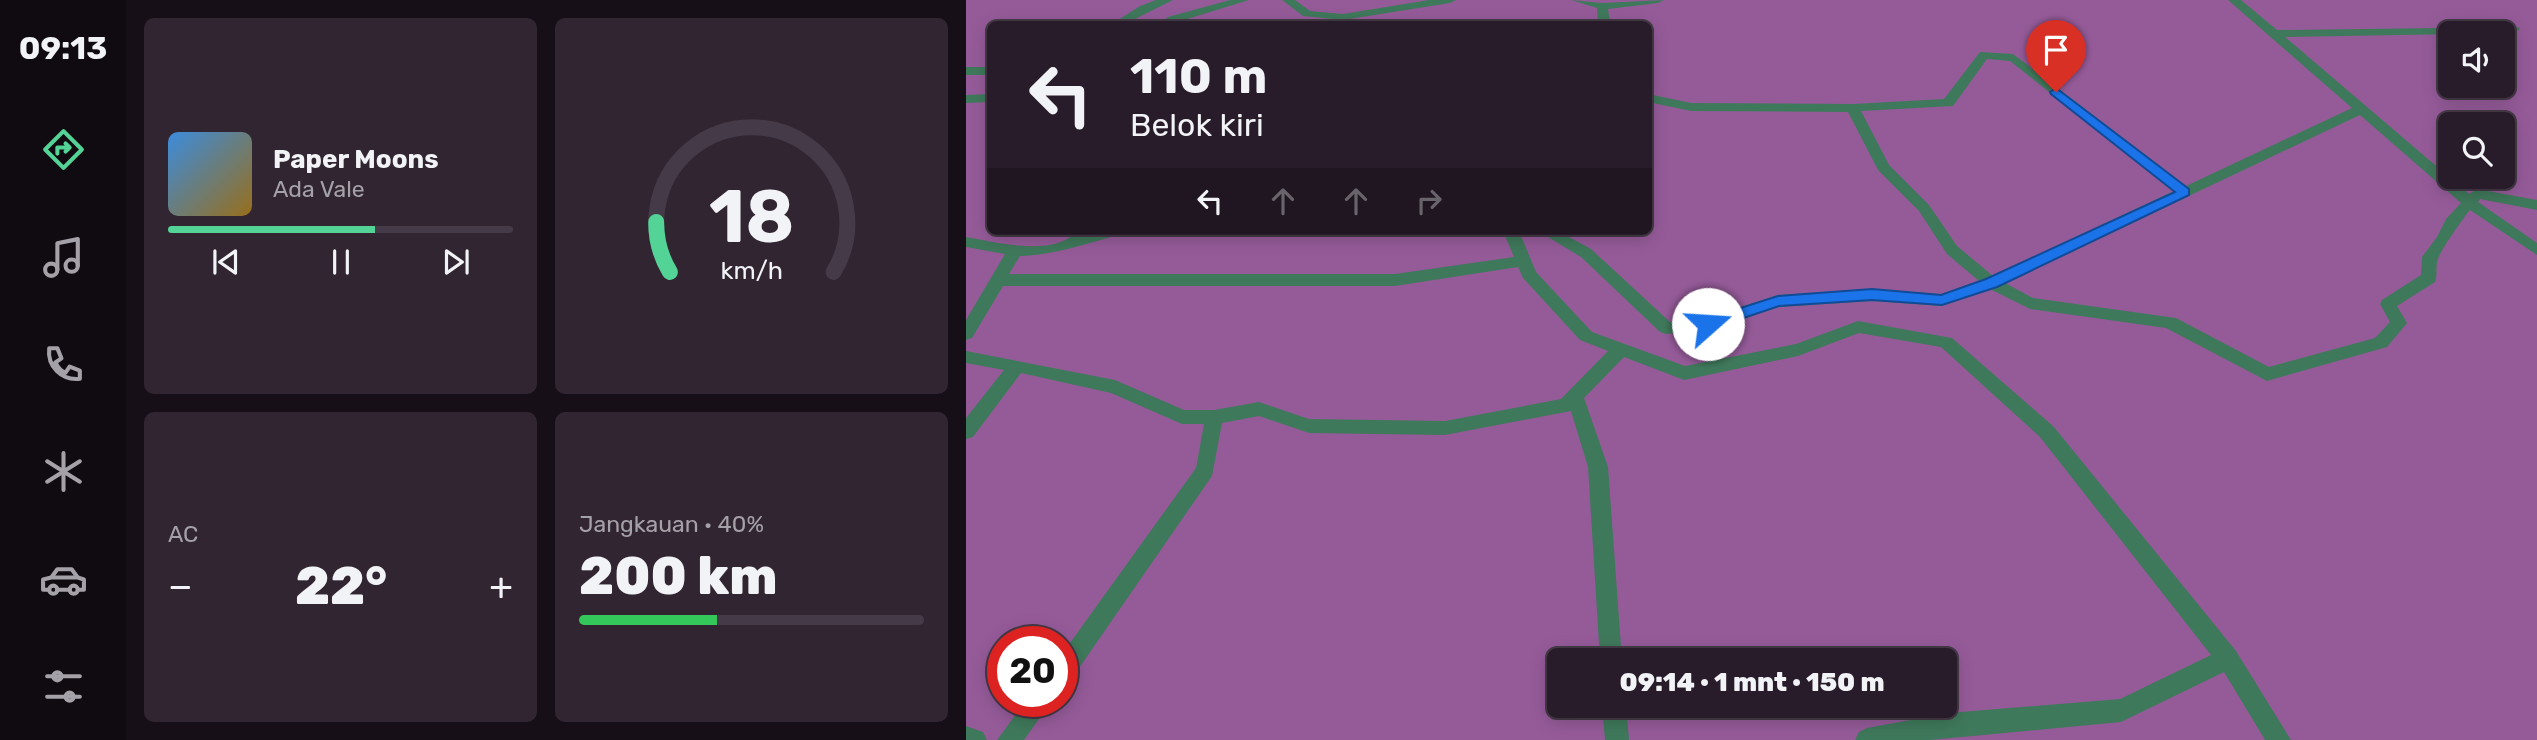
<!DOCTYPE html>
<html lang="id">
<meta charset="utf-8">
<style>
body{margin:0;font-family:Rubik,sans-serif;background:#312532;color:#f1f3f6;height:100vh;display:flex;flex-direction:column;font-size:26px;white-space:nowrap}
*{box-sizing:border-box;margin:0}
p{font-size:23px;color:#a5a1a8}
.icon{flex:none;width:38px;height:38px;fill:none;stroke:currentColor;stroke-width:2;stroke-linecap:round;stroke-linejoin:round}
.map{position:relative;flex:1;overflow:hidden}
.sheet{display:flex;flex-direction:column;gap:18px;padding:18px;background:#170f17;width:840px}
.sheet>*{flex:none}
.top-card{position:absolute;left:21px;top:21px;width:665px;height:214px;border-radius:10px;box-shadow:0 4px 18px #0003,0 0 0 2px #453a47;background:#291c2a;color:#f1f3f6;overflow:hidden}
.fabs{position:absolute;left:1472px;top:21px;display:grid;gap:14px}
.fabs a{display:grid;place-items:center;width:77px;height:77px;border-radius:10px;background:#291c2a;box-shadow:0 4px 18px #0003,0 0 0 2px #453a47;font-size:35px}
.speed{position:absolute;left:21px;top:626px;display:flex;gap:14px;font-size:35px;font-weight:700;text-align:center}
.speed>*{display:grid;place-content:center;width:91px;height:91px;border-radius:50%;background:#291c2a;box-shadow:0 4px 18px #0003,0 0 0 2px #453a47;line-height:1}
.speed .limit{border:10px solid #d22;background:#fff;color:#111}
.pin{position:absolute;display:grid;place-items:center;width:60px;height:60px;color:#fff;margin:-72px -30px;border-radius:50% 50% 50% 0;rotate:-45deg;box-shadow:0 0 7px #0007}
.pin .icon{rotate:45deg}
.me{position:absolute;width:77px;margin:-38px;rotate:71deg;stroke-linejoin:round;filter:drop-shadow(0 0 5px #0008)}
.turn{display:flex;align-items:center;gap:24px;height:147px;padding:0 28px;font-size:32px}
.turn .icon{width:91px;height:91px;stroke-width:2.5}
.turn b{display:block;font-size:49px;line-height:60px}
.lanes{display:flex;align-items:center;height:66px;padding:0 28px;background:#0003;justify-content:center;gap:35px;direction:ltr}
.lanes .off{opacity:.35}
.big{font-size:52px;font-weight:800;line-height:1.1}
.sheet .tile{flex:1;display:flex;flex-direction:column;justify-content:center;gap:10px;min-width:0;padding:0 24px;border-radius:10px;background:#312532}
.sheet .dial{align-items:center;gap:0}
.dial svg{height:182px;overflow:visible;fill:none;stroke:#453a47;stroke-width:7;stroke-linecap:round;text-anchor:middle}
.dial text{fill:#f1f3f6;stroke:none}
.song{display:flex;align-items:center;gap:21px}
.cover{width:84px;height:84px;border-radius:10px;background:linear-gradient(135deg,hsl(210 70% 55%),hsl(40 70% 35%))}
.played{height:7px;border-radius:4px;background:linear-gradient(90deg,#53d396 60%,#453a47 60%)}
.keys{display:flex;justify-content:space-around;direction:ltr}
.heat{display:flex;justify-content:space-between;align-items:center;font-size:38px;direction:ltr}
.charge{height:10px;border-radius:5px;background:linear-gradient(90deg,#34c759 40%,#453a47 0)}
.sheet .tiles{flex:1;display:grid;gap:18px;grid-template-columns:repeat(2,1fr)}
.trip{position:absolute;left:581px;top:648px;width:410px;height:70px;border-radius:10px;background:#291c2a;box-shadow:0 4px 18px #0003,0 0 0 2px #453a47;font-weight:800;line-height:70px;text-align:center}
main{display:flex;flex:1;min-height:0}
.tab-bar{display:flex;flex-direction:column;width:126px;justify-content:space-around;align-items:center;background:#100b11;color:#a5a1a8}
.tab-bar .icon{width:49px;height:49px}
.tab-bar .active{color:#53d396}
.tab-bar b{font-size:32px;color:#f1f3f6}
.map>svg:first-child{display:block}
.water{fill:#955b99;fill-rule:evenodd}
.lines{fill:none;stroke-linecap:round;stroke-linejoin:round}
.minor{fill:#3f795b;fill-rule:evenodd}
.route{fill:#1a73e8;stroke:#114b97;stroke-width:2}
</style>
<main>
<nav class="tab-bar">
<b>09:13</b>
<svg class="icon active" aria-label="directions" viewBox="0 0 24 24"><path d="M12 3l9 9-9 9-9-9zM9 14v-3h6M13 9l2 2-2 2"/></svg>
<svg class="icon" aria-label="music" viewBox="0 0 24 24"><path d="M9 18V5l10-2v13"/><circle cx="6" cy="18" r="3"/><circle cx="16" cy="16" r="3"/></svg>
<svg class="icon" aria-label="phone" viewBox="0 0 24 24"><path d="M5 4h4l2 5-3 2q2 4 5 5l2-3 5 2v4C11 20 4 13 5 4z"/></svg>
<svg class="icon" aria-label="climate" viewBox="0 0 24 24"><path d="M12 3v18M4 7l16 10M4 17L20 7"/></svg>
<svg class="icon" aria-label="car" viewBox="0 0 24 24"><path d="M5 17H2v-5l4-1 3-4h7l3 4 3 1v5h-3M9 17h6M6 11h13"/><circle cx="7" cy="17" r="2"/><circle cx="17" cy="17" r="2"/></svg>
<svg class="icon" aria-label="filters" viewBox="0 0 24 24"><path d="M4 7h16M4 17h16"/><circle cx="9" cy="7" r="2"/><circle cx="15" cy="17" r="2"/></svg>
</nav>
<section class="sheet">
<div class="tiles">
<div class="tile">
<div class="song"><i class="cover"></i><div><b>Paper Moons</b><p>Ada Vale</p></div></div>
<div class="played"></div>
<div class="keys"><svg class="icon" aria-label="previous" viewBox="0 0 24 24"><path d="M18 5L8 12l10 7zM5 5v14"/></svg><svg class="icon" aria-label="pause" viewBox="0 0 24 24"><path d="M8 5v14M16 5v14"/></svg><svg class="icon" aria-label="next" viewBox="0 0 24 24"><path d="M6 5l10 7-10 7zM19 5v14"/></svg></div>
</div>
<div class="tile dial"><svg viewBox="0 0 100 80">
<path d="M14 69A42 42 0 1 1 86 69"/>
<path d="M14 69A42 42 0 0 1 8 47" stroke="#53d396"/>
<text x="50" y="56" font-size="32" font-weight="700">18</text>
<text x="50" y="72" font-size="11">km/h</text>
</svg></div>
<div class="tile"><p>AC</p>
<div class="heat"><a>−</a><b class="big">22°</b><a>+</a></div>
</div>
<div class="tile"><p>Jangkauan · 40%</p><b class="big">200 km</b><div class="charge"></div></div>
</div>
</section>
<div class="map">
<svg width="1571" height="740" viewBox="0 0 1571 740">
<rect width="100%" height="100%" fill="#372538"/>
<!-- water -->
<path class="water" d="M0,0H1571V740H0ZM24,24H682V231H24ZM1484,33H1536V86H1484ZM1484,124H1536V177H1484ZM37,642H96V702H37ZM593,660H978V705H593Z"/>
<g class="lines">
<!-- minor -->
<path class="minor" d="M190,0H207L159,24H146L174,6Z
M264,0H283L205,24H192L202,17Z
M316,0H329L344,11L377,14L463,0H490L484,3L377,20L337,16Z
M605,0L636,3L698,0L692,3L642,9L644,24H632L631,8Z
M1262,0H1275L1311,30L1552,27L1554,29L1548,33L1319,37L1503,194L1511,189L1571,200V210L1514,199L1512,202L1571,243V255L1504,210C1498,217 1474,251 1472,259C1469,267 1472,274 1469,282L1431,306L1441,323L1421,347L1301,381L1200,328L1064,309L1024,289L976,306L906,301L813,307L742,330L700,334L694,332L615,257L572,231H592L625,249L704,322L741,318L812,295L906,289L975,294L1013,281L981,254L953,211L912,170L882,112L725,111L682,102V94L725,103L887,104L978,99L1014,52L1047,54L1220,186L1386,108ZM1021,59L1044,61L1208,191L1027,276L991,246L963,205L923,165L895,111L987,106ZM1394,115L1495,203L1480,219L1471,237L1456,257L1455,275L1416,300L1414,304L1424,322L1409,338L1303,367L1210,318L1067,298L1039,283Z
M0,67H24V75H0Z
M24,94V102L0,103V95Z
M111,231H155L152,235C119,244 89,255 54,256L43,274H429L548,257L537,231H553L570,272L626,332L719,366L830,344L892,321L986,338L1088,427L1270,651L1325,740H1299L1258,672L1155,722L964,740H889L893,732L901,728L982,713L1154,699L1245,655L1074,437L975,347L893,333L832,356L718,380L658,357L618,398L642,467L656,660H634L622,467L605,411L479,435L343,433L293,416L256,423L246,476L104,681L96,684V654L230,468L238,424H216L145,393L55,373L7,437L0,439V418L38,370L0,363V351L149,380L218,410H248L293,402L343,419L479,421L595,399L642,351L614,340L557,278L552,267L429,286H37L6,338L0,340V320L39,254L0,247V237C30,242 88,258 111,231Z
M59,702H85L58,740H31Z
M636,705H660L663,740H639Z
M0,726L17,732L21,740H0Z"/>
</g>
<!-- route -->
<path class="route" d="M1090,88L1223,189V195L1031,287L976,305L906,300L813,306L742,330L737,328L735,324L737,320L812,296L906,289L975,295L1020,279L1209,192L1085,94L1084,92Z"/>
</svg>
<div class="fabs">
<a><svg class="icon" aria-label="sound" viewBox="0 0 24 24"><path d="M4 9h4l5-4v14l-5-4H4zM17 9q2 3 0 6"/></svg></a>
<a><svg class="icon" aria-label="search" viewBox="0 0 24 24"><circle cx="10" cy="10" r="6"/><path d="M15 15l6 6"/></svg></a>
</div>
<div class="speed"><div class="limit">20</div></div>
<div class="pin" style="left:1090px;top:92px;background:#d93025"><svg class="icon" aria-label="arrive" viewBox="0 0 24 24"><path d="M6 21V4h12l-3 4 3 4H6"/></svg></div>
<svg class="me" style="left:742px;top:324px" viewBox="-20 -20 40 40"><circle r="19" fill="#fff"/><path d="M0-13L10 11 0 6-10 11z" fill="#1a73e8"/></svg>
<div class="trip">09:14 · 1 mnt · 150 m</div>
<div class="top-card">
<div class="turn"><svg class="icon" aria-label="left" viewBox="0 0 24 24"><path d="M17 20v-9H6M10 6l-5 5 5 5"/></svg><div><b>110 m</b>Belok kiri</div></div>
<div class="lanes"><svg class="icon" aria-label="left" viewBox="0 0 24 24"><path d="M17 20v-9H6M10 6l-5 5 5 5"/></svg><svg class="icon off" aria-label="ahead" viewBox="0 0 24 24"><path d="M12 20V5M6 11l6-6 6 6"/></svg><svg class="icon off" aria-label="ahead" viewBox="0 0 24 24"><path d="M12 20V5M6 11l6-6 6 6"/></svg><svg class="icon off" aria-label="right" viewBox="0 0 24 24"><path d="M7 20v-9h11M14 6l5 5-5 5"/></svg></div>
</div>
</div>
</main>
